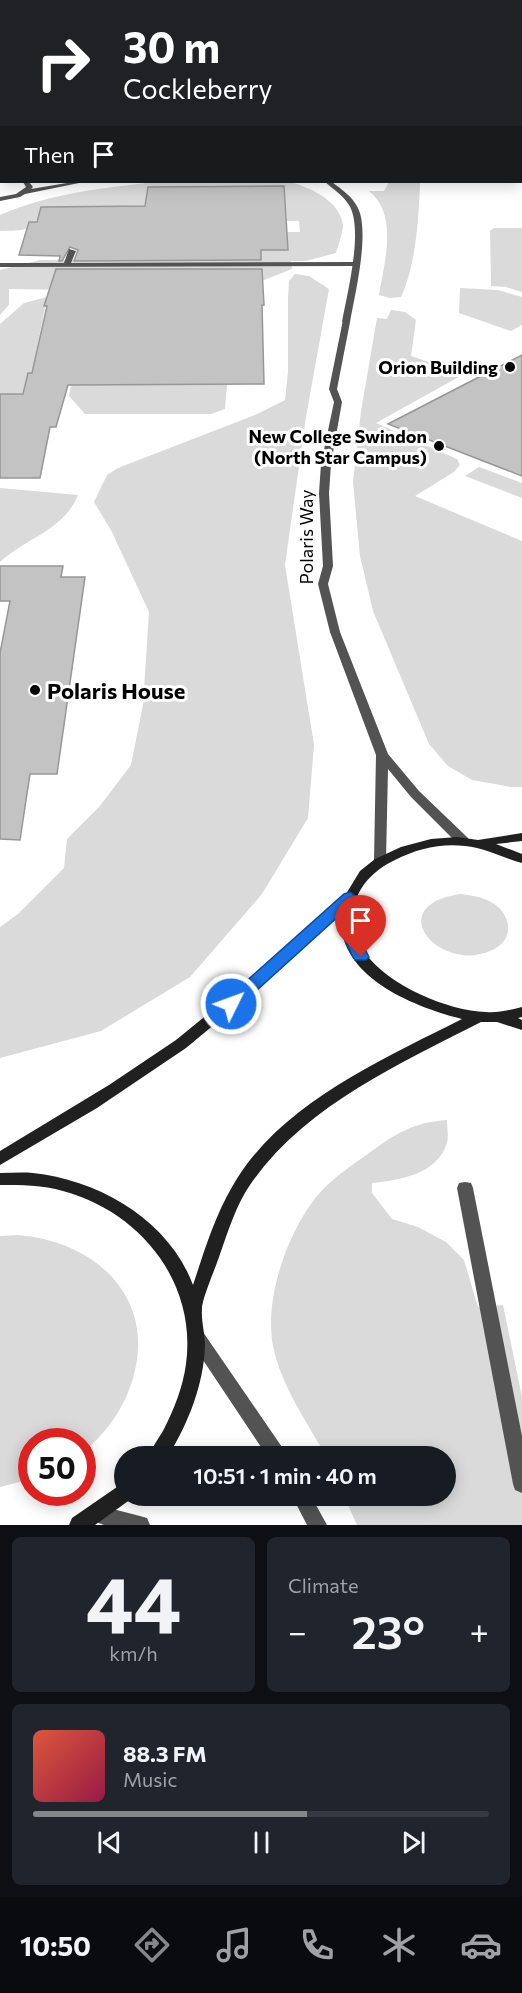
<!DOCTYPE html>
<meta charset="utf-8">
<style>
body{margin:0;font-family:Commissioner,sans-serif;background:#20242c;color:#f1f3f6;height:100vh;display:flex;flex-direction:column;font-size:22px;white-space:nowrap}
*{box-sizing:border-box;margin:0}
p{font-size:20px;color:#9ea1a6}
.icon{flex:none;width:33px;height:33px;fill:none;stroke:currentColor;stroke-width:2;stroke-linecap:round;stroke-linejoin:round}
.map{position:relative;height:1525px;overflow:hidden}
.sheet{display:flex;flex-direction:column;gap:12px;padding:12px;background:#0d0f14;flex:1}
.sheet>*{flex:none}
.top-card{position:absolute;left:0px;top:0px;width:522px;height:183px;box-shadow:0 3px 15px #0003;background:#202124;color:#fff;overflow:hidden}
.speed{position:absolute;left:18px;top:1428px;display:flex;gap:12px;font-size:30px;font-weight:700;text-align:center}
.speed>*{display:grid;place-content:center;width:78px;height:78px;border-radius:50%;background:#171b24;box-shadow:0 3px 15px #0003;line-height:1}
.speed .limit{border:9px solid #d22;background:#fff;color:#111}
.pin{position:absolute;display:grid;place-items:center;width:51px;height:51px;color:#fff;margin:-62px -26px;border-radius:50% 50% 50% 0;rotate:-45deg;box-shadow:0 0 6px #0007}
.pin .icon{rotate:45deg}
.me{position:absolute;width:66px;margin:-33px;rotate:48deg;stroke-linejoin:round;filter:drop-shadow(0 0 4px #0008)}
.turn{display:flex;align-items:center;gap:21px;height:126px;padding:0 24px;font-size:27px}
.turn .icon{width:78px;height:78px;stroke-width:2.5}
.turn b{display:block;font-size:42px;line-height:51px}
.then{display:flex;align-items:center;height:57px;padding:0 24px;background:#0003;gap:12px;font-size:22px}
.big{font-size:45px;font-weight:600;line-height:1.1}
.sheet .tile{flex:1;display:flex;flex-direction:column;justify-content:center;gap:9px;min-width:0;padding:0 21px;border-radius:9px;background:#20242c}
.sheet .dial{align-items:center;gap:0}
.dial b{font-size:78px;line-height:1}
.song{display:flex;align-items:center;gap:18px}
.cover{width:72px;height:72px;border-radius:9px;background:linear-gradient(135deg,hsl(10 70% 55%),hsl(340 70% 35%))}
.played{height:6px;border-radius:3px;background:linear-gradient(90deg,#858687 60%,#363941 60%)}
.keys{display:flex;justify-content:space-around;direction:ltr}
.heat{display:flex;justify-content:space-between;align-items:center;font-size:33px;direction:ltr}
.sheet .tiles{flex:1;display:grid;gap:12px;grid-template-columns:1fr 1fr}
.tile:last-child{grid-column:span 2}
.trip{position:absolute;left:114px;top:1446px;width:342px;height:60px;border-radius:30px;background:#171b24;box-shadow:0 3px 15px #0003;font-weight:600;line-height:60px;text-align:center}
.dock{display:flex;height:96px;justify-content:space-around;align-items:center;background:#090b0e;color:#9ea1a6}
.dock .icon{width:42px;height:42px}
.dock .current{color:#858687}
.dock b{font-size:27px;color:#f1f3f6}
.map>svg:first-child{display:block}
.green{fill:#dadada}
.building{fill:#c3c3c3;stroke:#979797;stroke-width:1.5}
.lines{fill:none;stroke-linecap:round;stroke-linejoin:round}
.lane{fill:#535353;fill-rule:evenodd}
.street{fill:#535353;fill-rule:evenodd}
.secondary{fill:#202020;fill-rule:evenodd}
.route{fill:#1a73e8;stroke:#114b97;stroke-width:1.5}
.poi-dot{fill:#000;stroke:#fff;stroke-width:2}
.labels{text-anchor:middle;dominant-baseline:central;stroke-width:6;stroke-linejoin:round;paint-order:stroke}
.far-poi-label{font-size:18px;font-weight:bold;fill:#000;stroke:#fff;text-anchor:end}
.far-street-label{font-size:18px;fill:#000;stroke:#fff}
.poi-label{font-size:22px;font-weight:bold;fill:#000;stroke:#fff;text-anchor:start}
</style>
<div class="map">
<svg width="522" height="1525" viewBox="0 0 522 1525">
<rect width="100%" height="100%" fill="#fff"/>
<!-- green -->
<path class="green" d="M227,0H522V27L520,2Z
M156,182H291C311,188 340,201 343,225C343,233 338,245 336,253L306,261H291L292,269L254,284L81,290L9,289V305L0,315V270L40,260H198L208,250H288L287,232H300L299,221H287L284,186L148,187L145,206L42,207C34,233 25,230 0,231V215C51,193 102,188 156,182Z
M389,182H420C419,216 416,265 401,297L390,298L379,295C384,263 399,215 369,191H384Z
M494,228H522V292L506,287L491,286L490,231Z
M295,274L309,276L329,289L306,417L285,565L314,745L308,818L262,894L190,977L101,1031L0,1058V927L18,914L64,868L67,839L99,807L131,765L143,705L149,612L112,532L94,502L107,475L118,468L255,415L285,400L288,372V298L289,281Z
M460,288L498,290L522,297V325L511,331L459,313Z
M47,297L32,373L28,374L25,385L37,393L0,394V324L24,303Z
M391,310L405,312L416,320L411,356L464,374L376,423L457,459L460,465L454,472L415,496L522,541V787H511L472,780L448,766L429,744L373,611L360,556L353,482L361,411L377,318L387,319Z
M71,385H227L225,409L211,414H85L69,396Z
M479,467L522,483V498L465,476Z
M0,488L78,495C64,530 26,538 0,562Z
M460,894C469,895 478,896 487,900C511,910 518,940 490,951C439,973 381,906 460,894Z
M447,1120C447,1127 449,1136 447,1143C437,1175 399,1180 372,1183V1193L392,1219L418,1227L446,1242L464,1260L478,1307L503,1305L522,1397V1525H357L344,1496H446V1456H326C306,1421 281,1385 273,1346C264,1299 287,1233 317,1196C331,1179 351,1166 369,1153C395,1134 414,1122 447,1120Z
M18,1235C101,1242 162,1304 129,1390C120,1414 103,1436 83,1452L82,1442H32L31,1479L0,1487V1236Z"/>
<!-- building -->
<path class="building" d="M284,186L288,250H261V260L74,261L78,250L70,247L62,261H59L60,256L19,255L29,222H37L41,207L145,206L148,187Z
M56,269H262L264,305H262L264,384L68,385L56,427H50L40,478H0V394H23L28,373H32L47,306H44Z
M522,355V476L388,424L479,377Z
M0,566H63L61,577H85L57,774H30L20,840L0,839V653L10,601H0Z"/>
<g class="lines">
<!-- lane -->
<path class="lane" d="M0,13H2V15H0Z
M522,42V46H520V43Z
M520,83L522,84V88L520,87Z
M0,94L2,95V99L0,98Z
M69,249L76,251L71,263L355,262L359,264L355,266L0,267V263H64Z
M343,320L350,322L337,389L342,402L331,464L329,493L333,566L328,584L340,632L335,635L330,632L318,584L323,566L319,493L321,464L334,402L329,389Z
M465,1182L471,1183L473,1188L522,1436V1493L515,1490L513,1484L457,1188L459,1183Z
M197,1329L203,1332L284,1450L286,1456H267L191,1342L188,1337L191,1332Z
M292,1496H311L327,1525H307Z
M97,1505L140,1516L147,1518L150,1525H104L90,1520L87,1514L90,1508Z"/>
<!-- street -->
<path class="street" d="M520,142H522V146H520Z
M2,156V161H0V157Z
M0,174H2V178H0Z
M23,182H29L33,187L31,189L73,182H84L25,194L20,197L0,201V197L16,194L26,187Z
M325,182H332C341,189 352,196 358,208C370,233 355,294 350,322L346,324L342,322C347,294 364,229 349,205C343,195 333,189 325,182Z
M335,629L340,632L388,754L419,791L468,838L469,841L468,844H458L411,797L388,769L386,860L380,864L374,860L376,755L330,632Z"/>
<!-- secondary -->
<path class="secondary" d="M522,833V841L496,844L522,854V863C503,858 486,848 465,846C441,843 416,849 395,860C374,870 356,887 354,911C353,926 356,942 366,954C388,985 448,1011 486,1012C498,1013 510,1010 522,1007V1017L518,1018L522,1020V1030L497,1022H481C399,1064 307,1105 252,1182C236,1204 228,1232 219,1257C215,1269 202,1299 202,1309C201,1320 205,1334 205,1345C204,1384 188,1424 168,1456H149C152,1447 159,1438 164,1429C174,1409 183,1387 186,1364C197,1283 141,1212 63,1191C43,1185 21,1185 0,1185V1173C11,1173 22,1172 33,1173C99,1180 169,1220 193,1285C204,1252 214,1218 232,1187C278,1105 381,1060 462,1019C412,1006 335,976 341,912L251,994L186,1048L97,1108L0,1165V1151L109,1085L176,1040L241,987L346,894L360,871L375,859L401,847L431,839L457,837L478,840Z
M124,1484V1496H132L131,1499L95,1525H69L72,1518L117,1487Z"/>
</g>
<!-- route -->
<path class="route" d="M350,892L357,897C352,921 358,936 369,957L366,960H355L353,957L340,930V915L237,1008H225L223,1004L225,1000L344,894Z"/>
<!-- markers -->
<g class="poi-dot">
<circle cx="510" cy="367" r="6"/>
<circle cx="439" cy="446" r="6"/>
<circle cx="35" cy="690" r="6"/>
</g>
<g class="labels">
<!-- far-poi labels -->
<g class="far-poi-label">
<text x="498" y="367">Orion Building</text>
<text x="427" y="436">New College Swindon<tspan x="427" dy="21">(North Star Campus)</tspan></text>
</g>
<!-- far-street labels -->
<g class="far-street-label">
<text transform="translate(306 537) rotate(-90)">Polaris Way</text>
</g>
<!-- poi labels -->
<g class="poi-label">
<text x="47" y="690">Polaris House</text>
</g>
</g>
</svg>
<div class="speed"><div class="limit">50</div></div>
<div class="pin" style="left:361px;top:957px;background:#d93025"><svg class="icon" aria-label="arrive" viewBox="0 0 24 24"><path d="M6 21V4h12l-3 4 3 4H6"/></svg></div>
<svg class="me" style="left:231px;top:1004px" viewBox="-20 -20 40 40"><circle r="17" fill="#1a73e8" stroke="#fff" stroke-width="3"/><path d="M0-11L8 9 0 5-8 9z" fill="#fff"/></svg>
<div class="trip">10:51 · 1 min · 40 m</div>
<div class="top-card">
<div class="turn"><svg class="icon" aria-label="right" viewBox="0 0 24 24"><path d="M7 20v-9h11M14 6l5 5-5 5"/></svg><div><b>30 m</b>Cockleberry</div></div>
<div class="then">Then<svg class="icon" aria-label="arrive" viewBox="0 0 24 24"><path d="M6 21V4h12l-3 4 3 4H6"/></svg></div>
</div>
</div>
<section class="sheet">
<div class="tiles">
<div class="tile dial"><b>44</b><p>km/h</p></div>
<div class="tile"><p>Climate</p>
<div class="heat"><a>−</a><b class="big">23°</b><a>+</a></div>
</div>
<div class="tile">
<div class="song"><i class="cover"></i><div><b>88.3 FM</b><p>Music</p></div></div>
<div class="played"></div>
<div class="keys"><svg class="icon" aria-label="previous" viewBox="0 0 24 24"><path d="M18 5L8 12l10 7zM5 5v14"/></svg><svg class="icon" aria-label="pause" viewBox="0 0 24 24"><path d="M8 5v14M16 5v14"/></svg><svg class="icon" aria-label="next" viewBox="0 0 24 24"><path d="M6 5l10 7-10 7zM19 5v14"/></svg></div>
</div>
</div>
</section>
<nav class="dock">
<b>10:50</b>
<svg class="icon current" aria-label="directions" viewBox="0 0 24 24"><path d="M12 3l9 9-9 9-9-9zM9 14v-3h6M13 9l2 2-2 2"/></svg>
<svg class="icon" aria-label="music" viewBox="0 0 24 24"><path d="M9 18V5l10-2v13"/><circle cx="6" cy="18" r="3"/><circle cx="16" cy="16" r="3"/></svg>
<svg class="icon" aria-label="phone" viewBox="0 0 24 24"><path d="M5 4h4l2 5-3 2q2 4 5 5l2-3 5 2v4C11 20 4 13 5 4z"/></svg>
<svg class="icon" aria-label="climate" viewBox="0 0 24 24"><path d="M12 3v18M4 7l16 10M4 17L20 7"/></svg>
<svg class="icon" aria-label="car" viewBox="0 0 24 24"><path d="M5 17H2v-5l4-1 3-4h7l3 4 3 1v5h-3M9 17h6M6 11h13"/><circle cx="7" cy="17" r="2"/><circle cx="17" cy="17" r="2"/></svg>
</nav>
